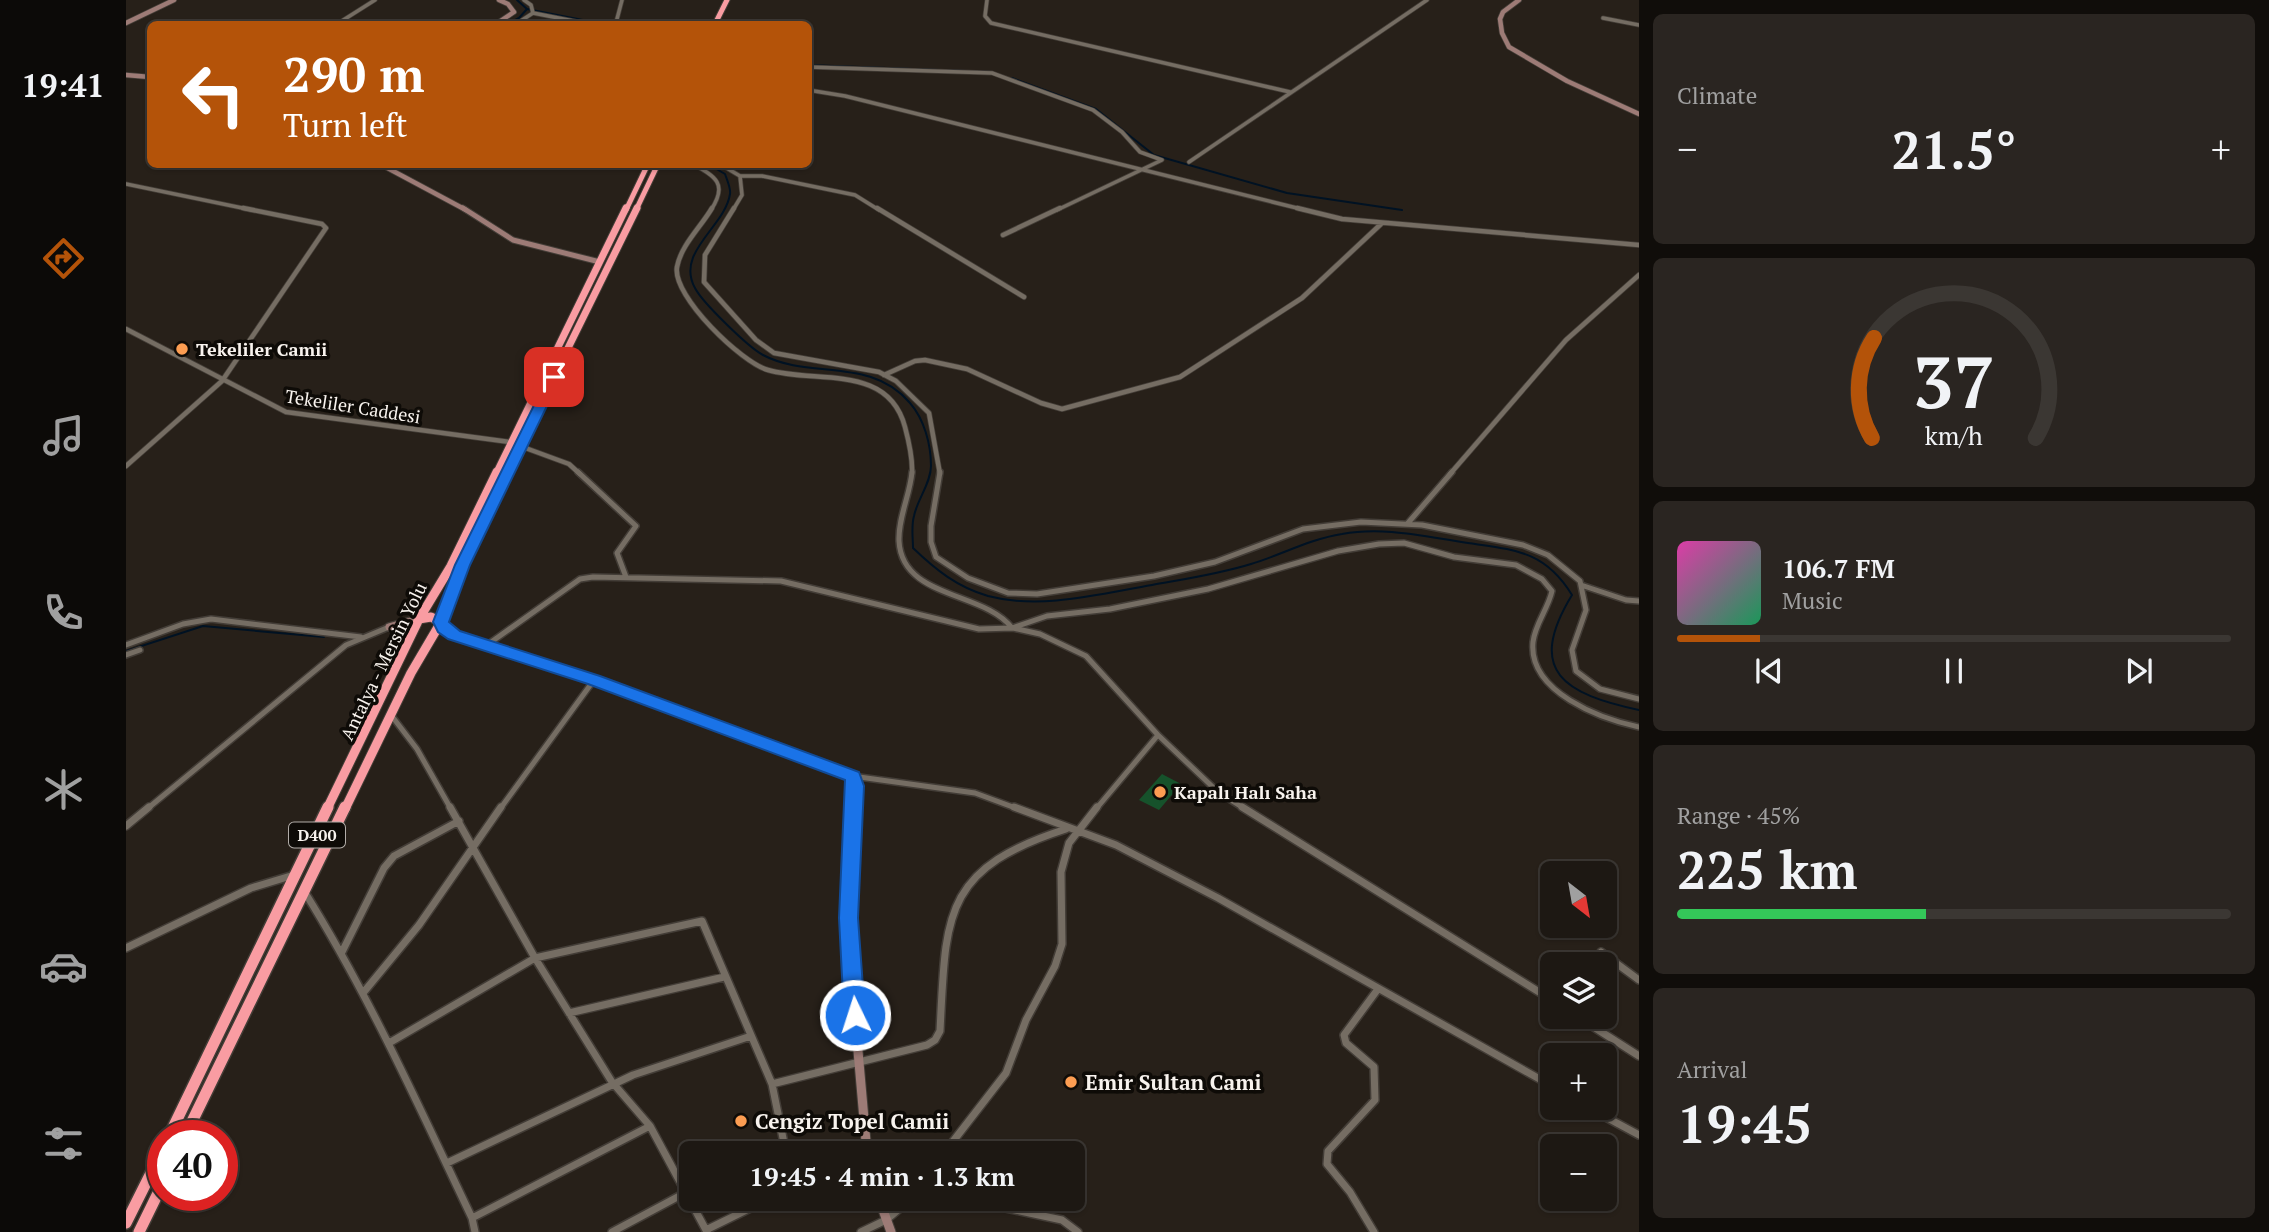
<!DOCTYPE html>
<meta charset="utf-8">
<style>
body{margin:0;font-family:"PT Serif",serif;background:#2a2521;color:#f1f3f6;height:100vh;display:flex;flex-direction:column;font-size:26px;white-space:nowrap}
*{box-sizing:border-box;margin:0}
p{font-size:23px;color:#a0a0a0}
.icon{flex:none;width:38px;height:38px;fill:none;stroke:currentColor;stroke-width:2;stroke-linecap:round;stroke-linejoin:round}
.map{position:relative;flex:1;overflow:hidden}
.drawer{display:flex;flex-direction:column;gap:14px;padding:14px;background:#100d0a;width:630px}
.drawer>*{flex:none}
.top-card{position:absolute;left:21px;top:21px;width:665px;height:147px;border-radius:10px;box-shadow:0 2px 5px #0004,0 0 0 2px #3b3733;background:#b45309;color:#fff;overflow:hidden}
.needle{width:46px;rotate:149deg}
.tools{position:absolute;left:1414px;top:861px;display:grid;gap:14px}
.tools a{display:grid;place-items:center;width:77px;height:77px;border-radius:10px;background:#1d1813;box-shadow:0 2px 5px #0004,0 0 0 2px #3b3733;font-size:35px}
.speed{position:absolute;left:21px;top:1120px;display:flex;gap:14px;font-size:35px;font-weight:700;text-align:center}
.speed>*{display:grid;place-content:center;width:91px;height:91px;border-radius:50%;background:#1d1813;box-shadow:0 2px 5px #0004,0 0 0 2px #3b3733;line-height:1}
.speed .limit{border:10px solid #d22;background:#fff;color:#111}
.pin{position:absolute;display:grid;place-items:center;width:60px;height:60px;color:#fff;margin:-30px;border-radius:14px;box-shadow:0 4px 10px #0006}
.me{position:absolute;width:77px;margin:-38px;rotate:356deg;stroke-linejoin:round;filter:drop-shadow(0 0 5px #0008)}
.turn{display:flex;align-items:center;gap:24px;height:147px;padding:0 21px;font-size:32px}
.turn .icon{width:91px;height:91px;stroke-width:2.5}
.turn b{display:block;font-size:49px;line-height:60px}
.big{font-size:52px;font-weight:600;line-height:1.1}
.drawer .widget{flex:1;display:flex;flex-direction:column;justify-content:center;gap:10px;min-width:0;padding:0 24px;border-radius:10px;background:#2a2521}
.drawer .dial{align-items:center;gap:0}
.dial svg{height:182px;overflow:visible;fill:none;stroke:#3b3733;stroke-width:7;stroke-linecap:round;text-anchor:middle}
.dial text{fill:#f1f3f6;stroke:none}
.song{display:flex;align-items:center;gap:21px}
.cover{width:84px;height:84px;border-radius:10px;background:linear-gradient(135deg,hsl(320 70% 55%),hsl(150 70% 35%))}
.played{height:7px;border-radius:4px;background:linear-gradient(90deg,#b45309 15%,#3b3733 15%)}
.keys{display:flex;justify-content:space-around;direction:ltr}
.heat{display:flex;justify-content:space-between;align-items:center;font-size:38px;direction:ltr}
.charge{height:10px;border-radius:5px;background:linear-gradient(90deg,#34c759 45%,#3b3733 0)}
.trip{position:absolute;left:553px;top:1141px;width:406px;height:70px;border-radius:10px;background:#1d1813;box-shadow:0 2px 5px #0004,0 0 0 2px #3b3733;font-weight:600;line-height:70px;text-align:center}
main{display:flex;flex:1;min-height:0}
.tab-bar{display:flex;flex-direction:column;width:126px;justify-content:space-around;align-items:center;background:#0c0a08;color:#a0a0a0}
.tab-bar .icon{width:49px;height:49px}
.tab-bar .current{color:#b45309}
.tab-bar b{font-size:32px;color:#f1f3f6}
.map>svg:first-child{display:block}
.green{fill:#16522b}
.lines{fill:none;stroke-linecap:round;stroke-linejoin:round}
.stream{stroke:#001223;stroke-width:2}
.street-far3-casing{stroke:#433d37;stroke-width:5}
.street-far2-casing{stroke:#433d37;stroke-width:6}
.street-far1-casing{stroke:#433d37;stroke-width:8}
.street-casing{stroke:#433d37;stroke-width:10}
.secondary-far3-casing{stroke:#433d37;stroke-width:6}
.secondary-far2-casing{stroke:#433d37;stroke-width:7}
.secondary-far1-casing{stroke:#433d37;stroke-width:10}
.secondary-casing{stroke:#433d37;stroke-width:11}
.highway-far3-casing{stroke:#433d37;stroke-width:7}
.highway-far2-casing{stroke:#433d37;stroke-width:9}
.highway-far1-casing{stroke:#433d37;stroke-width:11}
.highway-casing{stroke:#433d37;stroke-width:14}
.street-far3{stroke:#756d63;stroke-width:3.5}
.street-far2{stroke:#756d63;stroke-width:4.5}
.street-far1{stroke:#756d63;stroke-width:5}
.street{stroke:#756d63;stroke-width:7}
.secondary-far3{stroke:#9d7b76;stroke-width:4.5}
.secondary-far2{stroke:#9d7b76;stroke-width:5}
.secondary-far1{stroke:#9d7b76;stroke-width:7}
.secondary{stroke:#9d7b76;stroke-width:9}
.highway-far3{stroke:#f99ca2;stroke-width:5}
.highway-far2{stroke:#f99ca2;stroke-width:7}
.highway-far1{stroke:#f99ca2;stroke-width:9}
.highway{stroke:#f99ca2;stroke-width:11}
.route{fill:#1a73e8;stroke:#114b97;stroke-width:2}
.poi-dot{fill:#fc9d52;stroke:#0e0b07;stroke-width:2.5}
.labels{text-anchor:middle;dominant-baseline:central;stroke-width:7;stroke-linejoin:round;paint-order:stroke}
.shield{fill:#0e0b07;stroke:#b2ada9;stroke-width:2}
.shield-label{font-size:16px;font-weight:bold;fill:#f8f3ee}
.poi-label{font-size:18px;font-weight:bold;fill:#f8f3ee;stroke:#0e0b07;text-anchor:start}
.street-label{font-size:18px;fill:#f8f3ee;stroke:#0e0b07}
.near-poi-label{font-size:21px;font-weight:bold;fill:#f8f3ee;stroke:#0e0b07;text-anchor:start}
</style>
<main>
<nav class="tab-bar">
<b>19:41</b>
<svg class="icon current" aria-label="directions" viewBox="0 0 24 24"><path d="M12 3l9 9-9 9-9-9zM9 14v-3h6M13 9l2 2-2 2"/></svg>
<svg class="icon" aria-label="music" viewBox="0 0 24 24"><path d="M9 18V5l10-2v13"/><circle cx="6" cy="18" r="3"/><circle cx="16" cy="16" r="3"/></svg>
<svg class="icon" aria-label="phone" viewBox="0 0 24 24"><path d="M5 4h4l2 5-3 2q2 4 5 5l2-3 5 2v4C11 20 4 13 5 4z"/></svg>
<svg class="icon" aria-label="climate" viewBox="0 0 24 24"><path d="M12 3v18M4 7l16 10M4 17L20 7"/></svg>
<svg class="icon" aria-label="car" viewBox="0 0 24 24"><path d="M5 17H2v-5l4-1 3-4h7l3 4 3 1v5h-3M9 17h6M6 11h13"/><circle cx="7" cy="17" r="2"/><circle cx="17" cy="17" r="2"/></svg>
<svg class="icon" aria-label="filters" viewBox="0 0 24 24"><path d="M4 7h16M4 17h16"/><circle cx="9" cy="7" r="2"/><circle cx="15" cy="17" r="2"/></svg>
</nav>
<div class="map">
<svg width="1513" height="1232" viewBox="0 0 1513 1232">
<rect width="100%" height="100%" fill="#272019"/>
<!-- green -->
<path class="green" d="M1036,774L1055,784L1033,810L1013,800Z"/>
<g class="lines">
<!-- stream -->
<path class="stream" d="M401,9L477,24
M381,24L393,18L401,9L391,0
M682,65L867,72
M886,78L970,109L1028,155L1161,193L1276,210
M582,164L599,174C601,180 605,188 604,194C599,227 549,252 569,288C576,302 622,347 637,355C684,380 744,356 784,403C798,419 805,444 805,466C805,483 791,500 788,516C785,526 787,538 787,548C810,570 831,587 862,596C915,610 974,594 1026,585C1059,579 1093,574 1125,564C1155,555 1184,539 1216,534C1258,526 1300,537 1342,543C1390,550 1419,551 1446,595C1399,672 1439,694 1513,710
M0,651L77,626L198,637"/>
<defs>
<path id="street-far3" d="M861,0L859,16L865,23L1164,92
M407,13L463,24
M1477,18L1513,25
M491,19L496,0
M211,24L249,0
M390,24L407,13L405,5L398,0
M682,67L866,73L967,110L996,132L1014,152L1036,160L931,210
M682,90L719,96L1179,210
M1063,162L1301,0
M567,164C590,177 602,184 585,210
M594,164L614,176L616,195L607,210
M614,176H636L729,195L753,210
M0,184L126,210"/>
<path id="street-far2" d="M586,208C575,227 555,245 551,267C546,296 616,363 642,370C690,384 762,363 779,427C783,442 787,458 786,474
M608,208L579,255L578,282L630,340L648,353L753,372L770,381L803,413L814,474
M751,208L898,297
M1171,208L1216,219L1513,245
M877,235L934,208
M0,329L160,412L384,442
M758,375L789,361L799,360L841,369L915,403L936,409L1054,377L1176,298L1255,224
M394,446L443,464L454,474
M0,466L96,381L200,228L196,224L117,208
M1324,474L1440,340L1513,275"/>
<path id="street-far1" d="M452,472L510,526L491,553L500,577
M786,472C784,495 772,518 773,541C776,599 858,591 886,628L921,616L984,609L1082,589L1212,551L1253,544L1278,543L1328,557L1390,565L1416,579L1426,591C1422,609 1409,624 1407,642C1402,692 1475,719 1513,727
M814,472L805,526V542L810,557L842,578L882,593L911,594L1028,576L1089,562L1177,529L1235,522L1296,525L1397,545L1422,555L1454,581L1460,610L1446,650L1450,671L1474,689L1513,699
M1282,523L1326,472
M1455,585L1500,600L1513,601
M0,645L57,624L85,619L235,637
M361,645L454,579L467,577L655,581L853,629L887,628L914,634L960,656L1032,735L1092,792L1119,809
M0,655L14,650
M265,715L291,749L325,809
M726,776L849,793L892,809
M21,809L220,645L263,627
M374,809L468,680
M970,809L1032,735"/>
<path id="street" d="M324,807L409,958L486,1082L524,1126L581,1232
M888,807L990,845L1092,898L1426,1086
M1116,807L1426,1000
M0,826L23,807
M178,891C243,995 293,1107 346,1218L349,1232
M0,948L125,888L168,875
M216,952L258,868L268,856L333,821
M1475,952L1513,980
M237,993L293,925L375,807
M443,1013L598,977
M1452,1017L1513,1056
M263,1043L409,958L576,921L646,1084L660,1153
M646,1084L801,1045L809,1040L814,1031C820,915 816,869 940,829
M1463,1108L1513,1135
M818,1153L880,1073L900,1020L929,966L936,944L935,872L943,843L971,807
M321,1163L507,1075L625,1036
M837,1199L936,1220L952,1232
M346,1218L524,1126
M580,1230L643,1199
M486,1232L559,1193
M735,1232L760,1220L785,1199
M1248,1232L1224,1192L1201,1164L1202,1151L1249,1100L1248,1067L1220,1043L1218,1035L1252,989"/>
<path id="secondary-far3" d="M1393,0L1377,12L1374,19L1376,33L1383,47L1441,81L1513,114
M0,23L48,0
M370,24L388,12L382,4L373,0
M0,75L24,77
M254,164L340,210"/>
<path id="secondary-far2" d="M337,208L387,240L474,262"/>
<path id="secondary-far1" d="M315,622L320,631L328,635L468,680L726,776L729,786L728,809
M263,627L293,619"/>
<path id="secondary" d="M728,807L723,949L741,1153
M753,1199L765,1232"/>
<path id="highway-far3" d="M589,24L601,0
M500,210L522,164
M510,210L532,164"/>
<path id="highway-far2" d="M370,474L500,208
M380,474L511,208"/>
<path id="highway-far1" d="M293,619L305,617L315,622
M201,809L293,619L325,566L371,472
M219,809L285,673L315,622L336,565L381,472"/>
<path id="highway" d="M43,1136L202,807
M59,1136L219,807
M0,1223L37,1149
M13,1232L37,1183"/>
</defs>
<!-- street-far3 casing -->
<use href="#street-far3" class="street-far3-casing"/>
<!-- street-far2 casing -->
<use href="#street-far2" class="street-far2-casing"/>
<!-- street-far1 casing -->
<use href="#street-far1" class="street-far1-casing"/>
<!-- street casing -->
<use href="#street" class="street-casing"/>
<!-- secondary-far3 casing -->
<use href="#secondary-far3" class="secondary-far3-casing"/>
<!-- secondary-far2 casing -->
<use href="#secondary-far2" class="secondary-far2-casing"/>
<!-- secondary-far1 casing -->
<use href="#secondary-far1" class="secondary-far1-casing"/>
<!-- secondary casing -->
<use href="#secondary" class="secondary-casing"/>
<!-- highway-far3 casing -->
<use href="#highway-far3" class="highway-far3-casing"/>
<!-- highway-far2 casing -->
<use href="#highway-far2" class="highway-far2-casing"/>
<!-- highway-far1 casing -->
<use href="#highway-far1" class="highway-far1-casing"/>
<!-- highway casing -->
<use href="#highway" class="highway-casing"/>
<!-- street-far3 -->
<use href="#street-far3" class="street-far3"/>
<!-- street-far2 -->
<use href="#street-far2" class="street-far2"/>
<!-- street-far1 -->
<use href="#street-far1" class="street-far1"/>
<!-- street -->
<use href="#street" class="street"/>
<!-- secondary-far3 -->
<use href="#secondary-far3" class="secondary-far3"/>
<!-- secondary-far2 -->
<use href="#secondary-far2" class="secondary-far2"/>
<!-- secondary-far1 -->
<use href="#secondary-far1" class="secondary-far1"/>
<!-- secondary -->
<use href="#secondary" class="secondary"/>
<!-- highway-far3 -->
<use href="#highway-far3" class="highway-far3"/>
<!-- highway-far2 -->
<use href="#highway-far2" class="highway-far2"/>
<!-- highway-far1 -->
<use href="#highway-far1" class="highway-far1"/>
<!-- highway -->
<use href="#highway" class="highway"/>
</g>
<!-- route -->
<path class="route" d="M428,374L435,377L344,565L323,622L334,631L474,676L733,772L738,786L732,918L739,1015L736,1021L729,1024L721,1021L718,1015L713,918L719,780L462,684L322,639L312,632L307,622L329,565L422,377Z"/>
<!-- markers -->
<g class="poi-dot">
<circle cx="56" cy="349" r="7"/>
<circle cx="1034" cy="792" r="7"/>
<circle cx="945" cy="1082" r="7"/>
<circle cx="615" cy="1121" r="7"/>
</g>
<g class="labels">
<!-- shield labels -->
<rect class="shield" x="163" y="822.5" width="56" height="25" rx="5"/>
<g class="shield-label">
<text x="191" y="835">D400</text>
</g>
<!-- poi labels -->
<g class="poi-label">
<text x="70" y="349">Tekeliler Camii</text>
<text x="1048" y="792">Kapalı Halı Saha</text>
</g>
<!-- street labels -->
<g class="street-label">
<text transform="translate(227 406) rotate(9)">Tekeliler Caddesi</text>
<text transform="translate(257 661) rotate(-64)">Antalya - Mersin Yolu</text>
</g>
<!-- near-poi labels -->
<g class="near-poi-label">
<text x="959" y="1082">Emir Sultan Cami</text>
<text x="629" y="1121">Cengiz Topel Camii</text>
</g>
</g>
</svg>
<div class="tools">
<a><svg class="needle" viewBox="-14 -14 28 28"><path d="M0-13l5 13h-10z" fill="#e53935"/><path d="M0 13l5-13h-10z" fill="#a0a0a0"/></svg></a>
<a><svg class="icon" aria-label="layers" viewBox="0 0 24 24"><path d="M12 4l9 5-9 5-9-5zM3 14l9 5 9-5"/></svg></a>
<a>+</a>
<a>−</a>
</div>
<div class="speed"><div class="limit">40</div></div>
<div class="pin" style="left:428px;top:377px;background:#d93025"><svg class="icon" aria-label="arrive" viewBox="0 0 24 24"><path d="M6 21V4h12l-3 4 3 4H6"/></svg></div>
<svg class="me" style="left:729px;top:1015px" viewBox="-20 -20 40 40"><circle r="17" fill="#1a73e8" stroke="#fff" stroke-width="3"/><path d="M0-11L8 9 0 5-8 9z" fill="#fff"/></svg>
<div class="trip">19:45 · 4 min · 1.3 km</div>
<div class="top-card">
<div class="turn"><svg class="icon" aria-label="left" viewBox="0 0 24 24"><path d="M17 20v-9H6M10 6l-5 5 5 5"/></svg><div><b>290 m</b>Turn left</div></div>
</div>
</div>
<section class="drawer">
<div class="widget"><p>Climate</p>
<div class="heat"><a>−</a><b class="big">21.5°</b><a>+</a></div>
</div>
<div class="widget dial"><svg viewBox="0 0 100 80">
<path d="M14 69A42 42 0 1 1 86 69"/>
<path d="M14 69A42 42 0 0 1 15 25" stroke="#b45309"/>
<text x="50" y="56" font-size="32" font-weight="700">37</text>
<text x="50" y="72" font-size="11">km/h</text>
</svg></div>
<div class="widget">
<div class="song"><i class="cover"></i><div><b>106.7 FM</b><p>Music</p></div></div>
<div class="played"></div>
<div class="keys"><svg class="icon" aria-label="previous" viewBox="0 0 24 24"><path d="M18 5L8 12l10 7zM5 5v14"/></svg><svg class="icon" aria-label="pause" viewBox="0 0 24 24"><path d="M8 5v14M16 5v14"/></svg><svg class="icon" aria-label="next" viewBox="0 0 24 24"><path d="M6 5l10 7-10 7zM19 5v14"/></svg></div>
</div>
<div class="widget"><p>Range · 45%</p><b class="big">225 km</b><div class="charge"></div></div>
<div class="widget"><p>Arrival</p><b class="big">19:45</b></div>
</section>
</main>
